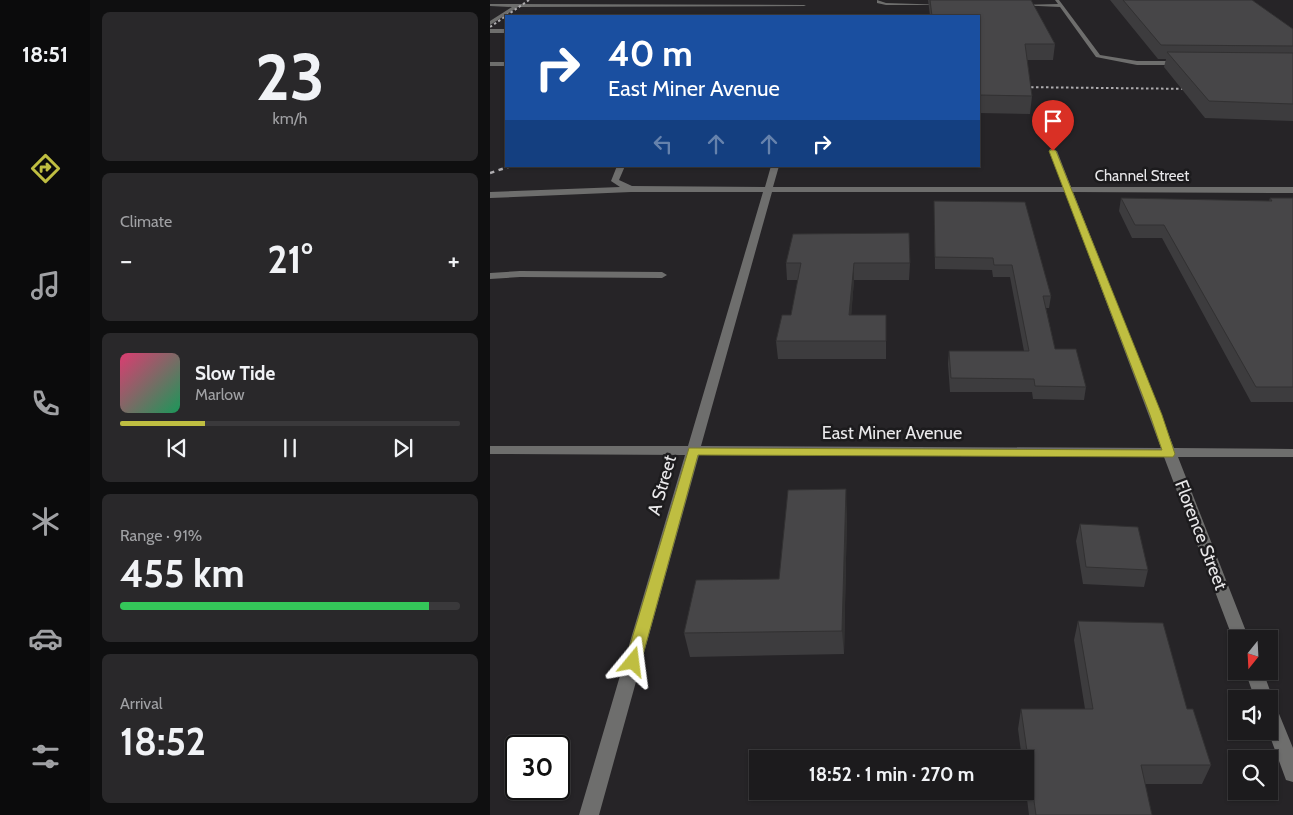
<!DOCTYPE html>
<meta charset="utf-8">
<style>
body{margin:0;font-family:Cabin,sans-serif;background:#29282a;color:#f1f3f6;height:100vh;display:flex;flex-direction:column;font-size:19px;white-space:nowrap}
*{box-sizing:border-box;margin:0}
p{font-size:16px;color:#a0a1a4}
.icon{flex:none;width:28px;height:28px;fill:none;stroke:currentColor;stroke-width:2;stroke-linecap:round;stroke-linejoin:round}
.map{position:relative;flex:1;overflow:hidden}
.panel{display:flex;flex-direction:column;gap:12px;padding:12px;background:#0f0f10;width:400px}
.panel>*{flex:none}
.top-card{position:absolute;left:15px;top:15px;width:475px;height:152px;border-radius:0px;box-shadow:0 1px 4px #0004,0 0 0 1px #3a393b;background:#1a4fa0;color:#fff;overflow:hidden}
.needle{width:32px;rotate:198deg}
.buttons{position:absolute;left:738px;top:630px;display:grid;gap:10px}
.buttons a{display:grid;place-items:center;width:50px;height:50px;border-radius:0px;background:#1c1b1d;box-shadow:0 1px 4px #0004,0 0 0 1px #3a393b;font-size:25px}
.speed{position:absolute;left:15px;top:735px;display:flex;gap:10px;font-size:25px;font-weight:700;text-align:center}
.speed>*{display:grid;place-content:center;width:65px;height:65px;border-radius:50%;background:#1c1b1d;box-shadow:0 1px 4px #0004,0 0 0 1px #3a393b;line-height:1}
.speed .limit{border:2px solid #111;border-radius:8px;background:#fff;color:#111}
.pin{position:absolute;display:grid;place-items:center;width:42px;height:42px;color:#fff;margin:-51px -21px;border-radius:50% 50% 50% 0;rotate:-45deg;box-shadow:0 0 5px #0007}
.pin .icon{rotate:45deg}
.me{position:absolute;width:55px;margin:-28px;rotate:16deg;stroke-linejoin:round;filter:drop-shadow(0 0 4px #0008)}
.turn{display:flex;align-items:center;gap:18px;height:105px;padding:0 20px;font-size:22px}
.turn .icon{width:65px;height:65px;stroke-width:2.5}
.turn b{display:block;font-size:35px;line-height:42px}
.lanes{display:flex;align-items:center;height:48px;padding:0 20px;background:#0003;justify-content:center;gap:25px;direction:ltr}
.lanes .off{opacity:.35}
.big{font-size:38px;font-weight:700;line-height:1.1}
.panel .tile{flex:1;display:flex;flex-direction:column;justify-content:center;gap:8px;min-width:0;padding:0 18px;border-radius:8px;background:#29282a}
.panel .dial{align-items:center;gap:0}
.dial b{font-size:65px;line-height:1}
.song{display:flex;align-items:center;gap:15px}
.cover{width:60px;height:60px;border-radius:8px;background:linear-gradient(135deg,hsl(340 70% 55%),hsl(150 70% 35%))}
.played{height:5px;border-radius:2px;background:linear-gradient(90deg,#bfbe41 25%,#3a393b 25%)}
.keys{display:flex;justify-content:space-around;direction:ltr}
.heat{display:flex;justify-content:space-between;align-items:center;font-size:28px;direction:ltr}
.charge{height:8px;border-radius:4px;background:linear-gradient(90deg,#34c759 91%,#3a393b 0)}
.trip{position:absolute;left:259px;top:750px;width:285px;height:50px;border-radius:0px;background:#1c1b1d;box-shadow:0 1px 4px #0004,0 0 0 1px #3a393b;font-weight:700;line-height:50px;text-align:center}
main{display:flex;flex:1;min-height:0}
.tab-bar{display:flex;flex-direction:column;width:90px;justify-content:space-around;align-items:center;background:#0b0b0c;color:#a0a1a4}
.tab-bar .icon{width:35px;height:35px}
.tab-bar .current{color:#bfbe41}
.tab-bar b{font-size:22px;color:#f1f3f6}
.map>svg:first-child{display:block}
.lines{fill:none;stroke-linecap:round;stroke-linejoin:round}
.minor{fill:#6e6e6d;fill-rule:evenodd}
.rail-far1{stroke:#aeacaf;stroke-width:2;stroke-dasharray:2.5 2.5;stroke-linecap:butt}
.rail{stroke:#aeacaf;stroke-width:2.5;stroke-dasharray:4.5 4.5;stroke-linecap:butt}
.wall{fill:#3d3c3e}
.shaded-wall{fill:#323132}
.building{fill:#474648;stroke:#323132}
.route{fill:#bfbe41;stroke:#7c7c2a}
.labels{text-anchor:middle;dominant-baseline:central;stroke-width:5;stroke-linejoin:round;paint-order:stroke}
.far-street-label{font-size:15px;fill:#e9e8ea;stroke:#1c1b1d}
.street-label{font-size:18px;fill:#e9e8ea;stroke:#1c1b1d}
</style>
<main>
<nav class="tab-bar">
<b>18:51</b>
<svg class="icon current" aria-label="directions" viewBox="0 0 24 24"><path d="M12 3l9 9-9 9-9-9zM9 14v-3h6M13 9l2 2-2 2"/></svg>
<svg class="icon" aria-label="music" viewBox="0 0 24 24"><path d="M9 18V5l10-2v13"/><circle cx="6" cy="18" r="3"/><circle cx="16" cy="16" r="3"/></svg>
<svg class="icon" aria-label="phone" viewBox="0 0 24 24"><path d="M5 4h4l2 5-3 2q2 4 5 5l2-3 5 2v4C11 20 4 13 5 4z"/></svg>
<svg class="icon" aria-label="climate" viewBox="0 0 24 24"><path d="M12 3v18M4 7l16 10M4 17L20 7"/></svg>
<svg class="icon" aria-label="car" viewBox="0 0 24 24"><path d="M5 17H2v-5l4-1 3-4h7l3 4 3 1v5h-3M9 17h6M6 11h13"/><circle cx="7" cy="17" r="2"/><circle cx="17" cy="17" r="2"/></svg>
<svg class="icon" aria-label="filters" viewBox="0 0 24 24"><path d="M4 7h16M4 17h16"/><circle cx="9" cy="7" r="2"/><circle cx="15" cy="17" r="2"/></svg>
</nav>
<section class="panel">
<div class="tile dial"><b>23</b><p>km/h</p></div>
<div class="tile"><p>Climate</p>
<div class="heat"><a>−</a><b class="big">21°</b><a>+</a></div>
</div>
<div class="tile">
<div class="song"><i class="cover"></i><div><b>Slow Tide</b><p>Marlow</p></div></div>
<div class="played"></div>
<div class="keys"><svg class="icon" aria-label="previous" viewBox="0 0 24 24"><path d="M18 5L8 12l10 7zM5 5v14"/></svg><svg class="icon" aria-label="pause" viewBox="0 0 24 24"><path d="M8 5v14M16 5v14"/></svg><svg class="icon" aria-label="next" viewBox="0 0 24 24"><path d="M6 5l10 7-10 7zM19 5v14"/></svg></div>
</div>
<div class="tile"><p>Range · 91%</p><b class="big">455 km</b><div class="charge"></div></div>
<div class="tile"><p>Arrival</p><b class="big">18:52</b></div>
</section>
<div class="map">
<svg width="803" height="815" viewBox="0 0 803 815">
<rect width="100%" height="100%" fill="#262427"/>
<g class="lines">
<!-- minor -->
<path class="minor" d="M387,0L396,3L458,5H396L387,3Z
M565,0H569L610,55L647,61H691L694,63L691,65H647L606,57L570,7L527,5L568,4Z
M0,4L314,5L316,6L28,7L0,25V21L22,7L0,6Z
M0,29H16V33H0Z
M0,62H16V66H0Z
M560,149L567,151L581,187H803V193L583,192L684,448L803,449V457H688L759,639H746V644L743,639L674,457L209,455L109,815H89L195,455L0,454V446H198L273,192H141L0,198V192L130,187L121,181L127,166H135L129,180L142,186L275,187L281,166H289L283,187H573L559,151ZM282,192H575L671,448L211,446Z
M30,271L172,272L177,275L172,278L30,277L0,279V273Z
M755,671H773L783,699L781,703L785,704L803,748V782L796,780L778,731L779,699H765Z"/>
<!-- rail-far1 -->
<path class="rail-far1" d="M0,27L39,0
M526,87L706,89"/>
<!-- rail -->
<path class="rail" d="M0,173L21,166"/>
</g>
<!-- wall -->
<path class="wall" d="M438,0H541L565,44L563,60H537L542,96L540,114L489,113V16H440Z
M620,0H762L803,29V121L715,118L674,67L676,59H668Z
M631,198L779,201L780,198H803V402H761L672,238H642L629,211Z
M444,201L561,296L559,308H556L565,349L596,387L594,400L543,399L542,392H460L458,364L459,351H534L520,277H503L502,270L445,269Z
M296,263H420L419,280H364L361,315H396V359H288L286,341L301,315L308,280H297Z
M357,512L354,654L200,657L194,633L289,579Z
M590,524L658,570L654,587L593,584L586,541Z
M588,621L697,709L721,765L712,784H655L662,815H539L535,783V759H532L528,729L531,709H595L584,640Z"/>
<!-- shaded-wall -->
<path class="shaded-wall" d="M364,263V280L360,333L359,315Z
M356,489L357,512L354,654L352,631Z"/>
<!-- building -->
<path class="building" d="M440,0H541L565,44H535L542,96L489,95V16H442Z
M633,0H762L803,29V46L671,45Z
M677,52L803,53V104L719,101Z
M631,198L782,201L780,198H803V387H766L674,225H645Z
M444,201L535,202L561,296H553L565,349H586L596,387L545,386L544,379L461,378L459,351H539L522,265H504L503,258L445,257Z
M419,233L420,263H364L359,315H396V341H286L292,315H301L311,263H296L303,234Z
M356,489L352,631L194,633L206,580L289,579L298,490Z
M590,524L648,527L658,570L596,567Z
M588,621L673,623L697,709H703L721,765H651L662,815H546L531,709H603Z"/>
<!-- route -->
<path class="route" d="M563,149L566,151L672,415L685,454L683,457L208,455L151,662L148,666L143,668L137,666L135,662L199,448L672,450L660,415L559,151Z"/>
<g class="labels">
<!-- far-street labels -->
<g class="far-street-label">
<text x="652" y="176">Channel Street</text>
</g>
<!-- street labels -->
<g class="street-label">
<text x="402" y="433">East Miner Avenue</text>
<text transform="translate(172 485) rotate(-74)">A Street</text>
<text transform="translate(711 535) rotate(69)">Florence Street</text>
</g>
</g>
</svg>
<div class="buttons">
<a><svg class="needle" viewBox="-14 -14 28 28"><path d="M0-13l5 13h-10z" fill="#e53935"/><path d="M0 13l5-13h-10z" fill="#a0a1a4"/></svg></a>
<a><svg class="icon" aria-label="sound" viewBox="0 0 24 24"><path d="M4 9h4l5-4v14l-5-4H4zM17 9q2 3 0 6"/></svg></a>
<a><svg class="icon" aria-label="search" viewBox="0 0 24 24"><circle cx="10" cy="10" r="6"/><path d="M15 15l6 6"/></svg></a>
</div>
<div class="speed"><div class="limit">30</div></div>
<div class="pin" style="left:563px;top:151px;background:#d93025"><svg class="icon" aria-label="arrive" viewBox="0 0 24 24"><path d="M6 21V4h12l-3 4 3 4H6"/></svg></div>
<svg class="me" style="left:143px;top:662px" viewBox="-20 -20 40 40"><path d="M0-17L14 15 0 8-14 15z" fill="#bfbe41" stroke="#fff" stroke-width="4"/></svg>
<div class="trip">18:52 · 1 min · 270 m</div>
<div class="top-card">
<div class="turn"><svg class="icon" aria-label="right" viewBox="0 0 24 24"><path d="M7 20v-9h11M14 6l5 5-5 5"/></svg><div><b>40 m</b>East Miner Avenue</div></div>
<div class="lanes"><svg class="icon off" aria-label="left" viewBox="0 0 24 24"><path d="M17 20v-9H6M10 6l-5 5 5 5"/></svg><svg class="icon off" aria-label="ahead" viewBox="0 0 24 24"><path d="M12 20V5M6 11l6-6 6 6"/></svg><svg class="icon off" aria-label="ahead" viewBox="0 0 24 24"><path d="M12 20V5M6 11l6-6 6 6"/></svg><svg class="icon" aria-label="right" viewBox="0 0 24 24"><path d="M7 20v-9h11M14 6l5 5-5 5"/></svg></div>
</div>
</div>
</main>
